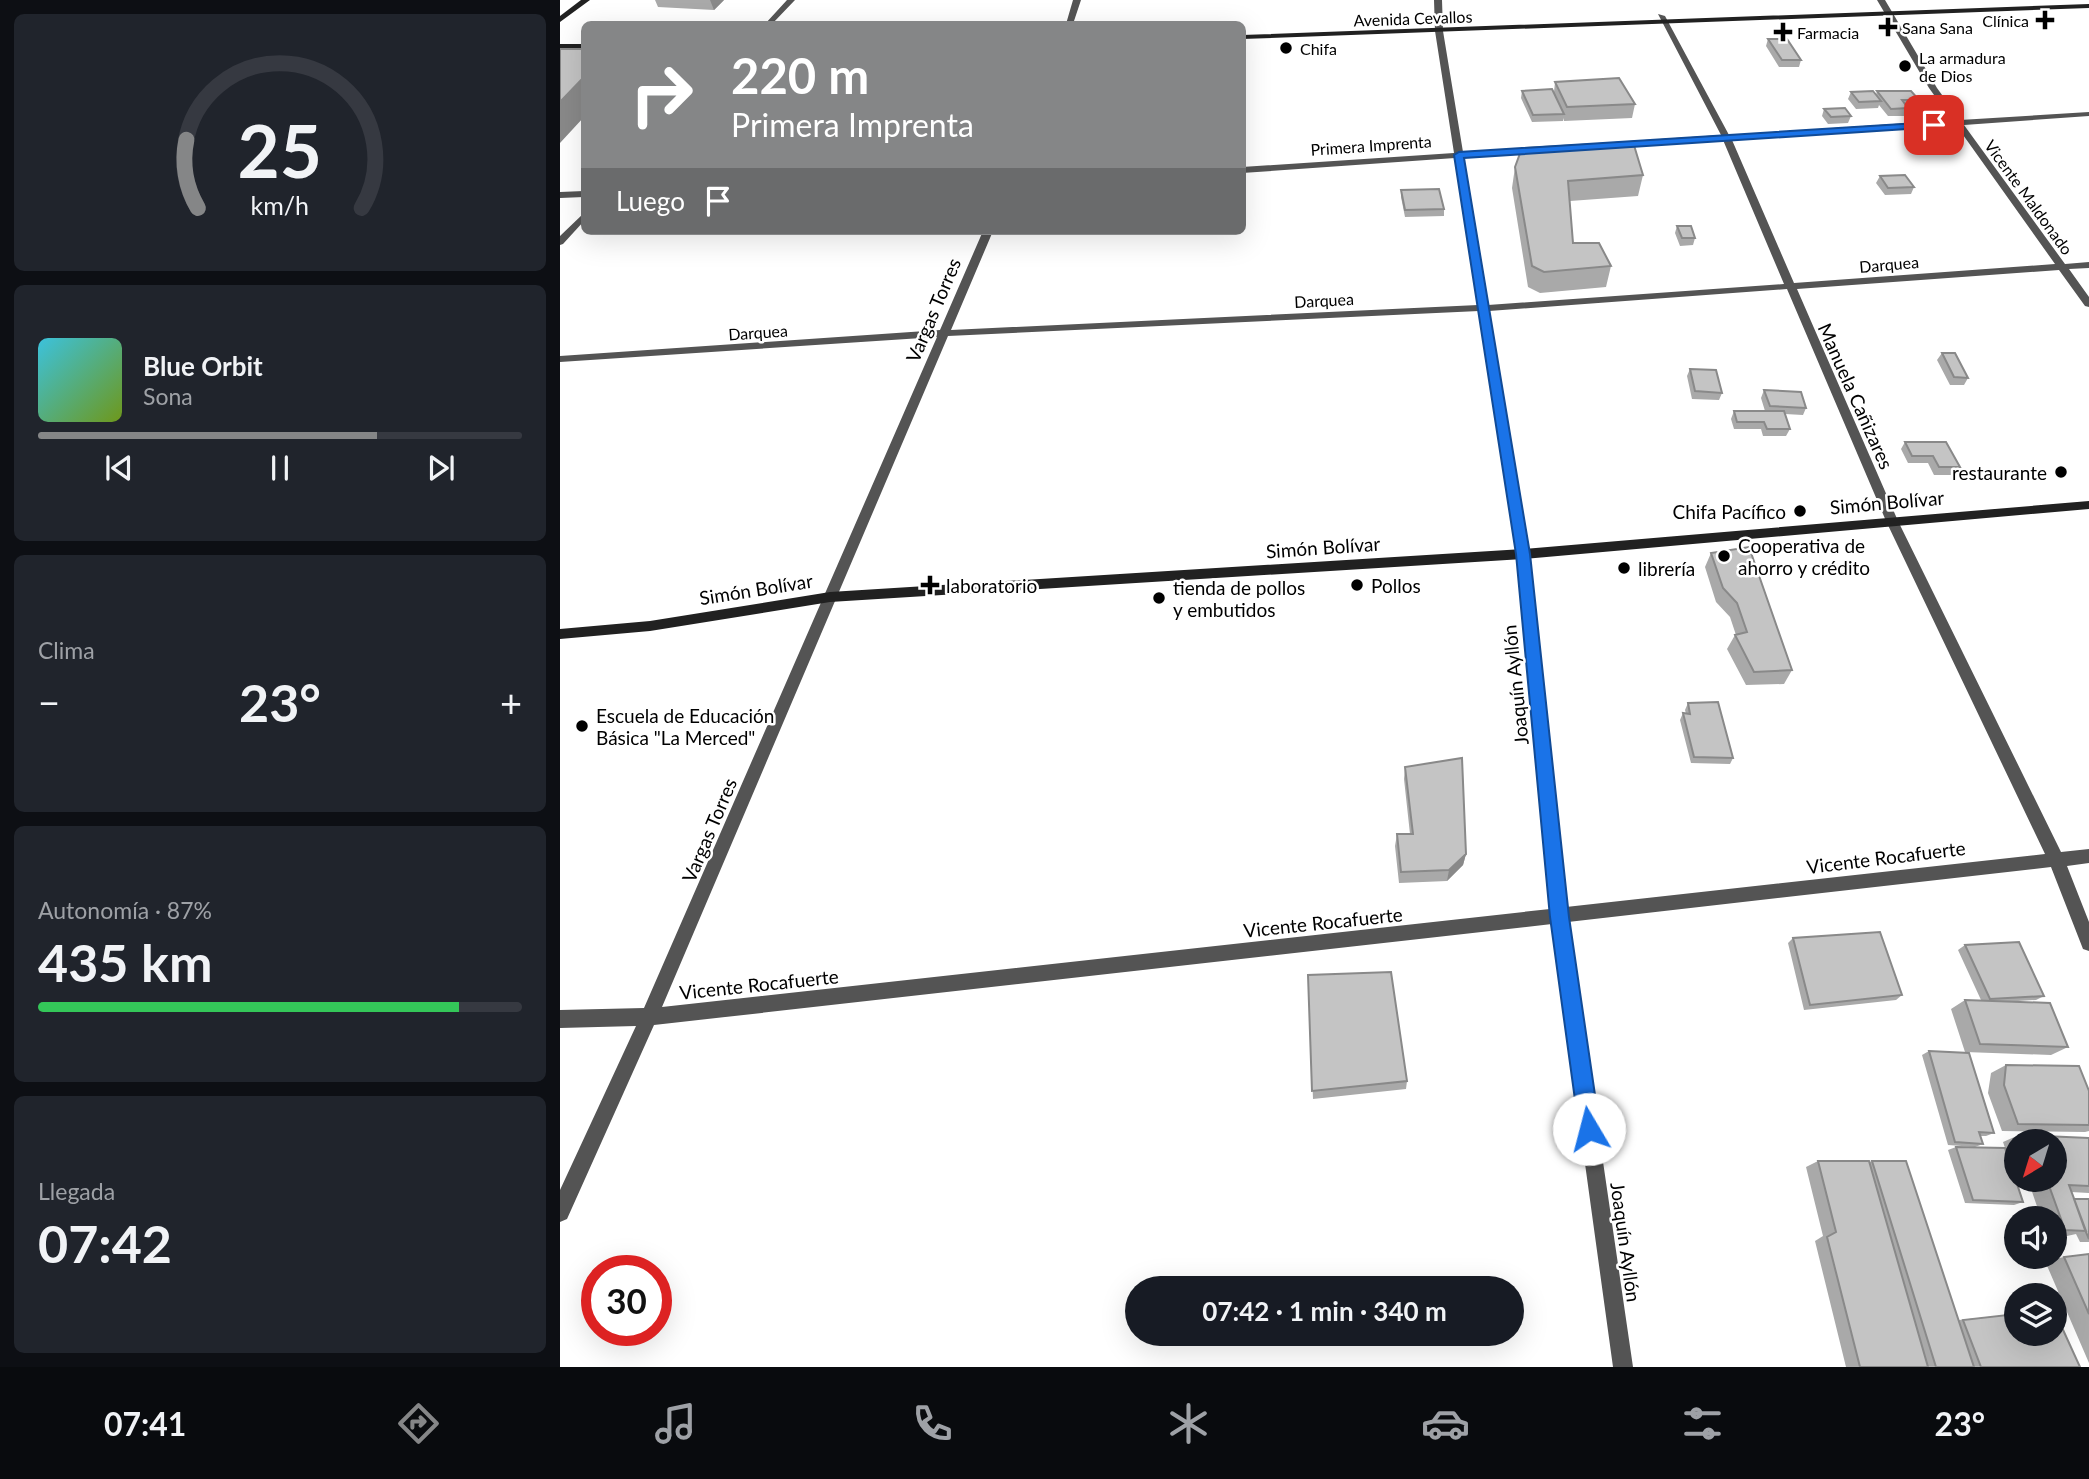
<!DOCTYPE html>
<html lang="es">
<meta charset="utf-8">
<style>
body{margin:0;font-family:Lato,sans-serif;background:#20242c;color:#f1f3f6;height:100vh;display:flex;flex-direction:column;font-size:26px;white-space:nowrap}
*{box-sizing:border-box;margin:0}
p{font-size:23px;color:#9ea1a6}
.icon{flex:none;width:38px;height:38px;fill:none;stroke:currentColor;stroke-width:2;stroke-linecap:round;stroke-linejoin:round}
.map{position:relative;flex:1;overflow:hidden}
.sheet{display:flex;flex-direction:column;gap:14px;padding:14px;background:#0d0f14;width:560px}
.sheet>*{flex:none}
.banner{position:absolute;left:21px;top:21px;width:665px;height:214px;border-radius:10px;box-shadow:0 7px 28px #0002;background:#858687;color:#fff;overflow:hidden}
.needle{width:46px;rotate:218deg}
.tools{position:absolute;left:1444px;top:1129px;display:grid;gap:14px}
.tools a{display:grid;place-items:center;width:63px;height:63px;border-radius:50%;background:#171b24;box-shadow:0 7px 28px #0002;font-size:35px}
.speed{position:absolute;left:21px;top:1255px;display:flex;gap:14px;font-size:35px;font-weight:700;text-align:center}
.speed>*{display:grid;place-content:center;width:91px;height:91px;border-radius:50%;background:#171b24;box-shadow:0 7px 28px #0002;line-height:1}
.speed .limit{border:10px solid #d22;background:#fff;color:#111}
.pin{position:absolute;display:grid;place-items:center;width:60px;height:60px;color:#fff;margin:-30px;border-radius:14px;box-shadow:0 4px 10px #0006}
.me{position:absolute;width:77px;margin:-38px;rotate:352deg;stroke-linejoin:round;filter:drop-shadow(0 0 5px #0008)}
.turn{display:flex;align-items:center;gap:24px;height:147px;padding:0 35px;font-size:32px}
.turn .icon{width:91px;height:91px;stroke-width:2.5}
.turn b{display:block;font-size:49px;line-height:60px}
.then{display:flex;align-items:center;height:66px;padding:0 35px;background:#0003;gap:14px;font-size:26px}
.big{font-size:52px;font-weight:700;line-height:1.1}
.sheet .tile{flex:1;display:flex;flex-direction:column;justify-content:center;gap:10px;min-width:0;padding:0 24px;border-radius:10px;background:#20242c}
.sheet .dial{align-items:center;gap:0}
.dial svg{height:182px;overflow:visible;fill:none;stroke:#363941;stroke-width:7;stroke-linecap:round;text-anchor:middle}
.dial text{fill:#f1f3f6;stroke:none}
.song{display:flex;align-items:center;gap:21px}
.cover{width:84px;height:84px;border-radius:10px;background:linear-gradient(135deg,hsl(190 70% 55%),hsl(80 70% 35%))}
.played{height:7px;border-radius:4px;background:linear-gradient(90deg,#858687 70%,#363941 70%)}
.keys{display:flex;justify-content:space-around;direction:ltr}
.heat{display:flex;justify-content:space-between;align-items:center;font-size:38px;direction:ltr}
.charge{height:10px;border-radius:5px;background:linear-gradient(90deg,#34c759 87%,#363941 0)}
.trip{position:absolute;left:565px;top:1276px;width:399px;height:70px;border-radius:35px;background:#171b24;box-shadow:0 7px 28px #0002;font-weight:700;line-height:70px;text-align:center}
.tabs{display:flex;height:112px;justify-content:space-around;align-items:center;background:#090b0e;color:#9ea1a6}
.tabs .icon{width:49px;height:49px}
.tabs .on{color:#858687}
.tabs b{font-size:32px;color:#f1f3f6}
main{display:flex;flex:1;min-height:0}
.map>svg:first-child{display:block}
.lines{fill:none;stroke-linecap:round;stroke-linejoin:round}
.street{fill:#545454;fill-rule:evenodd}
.secondary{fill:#212121;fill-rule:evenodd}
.wall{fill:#a9a9a9}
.shaded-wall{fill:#898989}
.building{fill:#c4c4c4;stroke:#898989;stroke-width:2}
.route{fill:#1a73e8;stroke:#114b97;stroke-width:2}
.poi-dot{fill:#000;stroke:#fff;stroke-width:2.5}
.labels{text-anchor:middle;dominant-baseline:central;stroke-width:5;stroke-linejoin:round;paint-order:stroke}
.far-street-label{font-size:16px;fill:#000;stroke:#fff}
.far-poi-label{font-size:16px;fill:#000;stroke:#fff;text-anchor:start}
.street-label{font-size:19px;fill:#000;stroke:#fff}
.poi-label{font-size:19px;fill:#000;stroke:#fff;text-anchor:start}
</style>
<main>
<section class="sheet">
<div class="tile dial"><svg viewBox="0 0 100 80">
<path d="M14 69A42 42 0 1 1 86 69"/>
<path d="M14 69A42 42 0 0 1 9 39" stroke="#858687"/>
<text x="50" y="56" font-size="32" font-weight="700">25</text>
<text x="50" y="72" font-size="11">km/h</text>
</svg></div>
<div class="tile">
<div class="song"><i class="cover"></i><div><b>Blue Orbit</b><p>Sona</p></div></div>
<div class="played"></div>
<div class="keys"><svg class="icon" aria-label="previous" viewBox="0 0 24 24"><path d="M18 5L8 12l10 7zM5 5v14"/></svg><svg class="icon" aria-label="pause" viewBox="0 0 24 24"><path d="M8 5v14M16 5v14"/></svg><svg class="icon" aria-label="next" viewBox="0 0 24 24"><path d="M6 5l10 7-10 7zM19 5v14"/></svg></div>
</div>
<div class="tile"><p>Clima</p>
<div class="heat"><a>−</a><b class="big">23°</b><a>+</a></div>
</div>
<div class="tile"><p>Autonomía · 87%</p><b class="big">435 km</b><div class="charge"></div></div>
<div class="tile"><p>Llegada</p><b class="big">07:42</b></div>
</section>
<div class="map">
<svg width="1529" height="1367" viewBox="0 0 1529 1367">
<rect width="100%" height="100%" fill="#fff"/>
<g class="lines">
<!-- street -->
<path class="street" d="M227,0H235L212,24H205Z
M513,0H521L513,24H506Z
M874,0H882L883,31L903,152L978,147L982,150L978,153L904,158L928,305L1224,284L1163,140L1054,148L1050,145L1054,142L1161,135L1098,14L1105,16L1169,135L1392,120L1369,88L1317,0H1325L1377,88L1400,120L1529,112V116L1404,125L1505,264L1529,262V268L1509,269L1529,297V307L1525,306L1499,270L1237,289L1338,521L1501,852L1529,849V863L1507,866L1529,922V951L1523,949L1491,867L1008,922L1073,1367H1053L992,924L94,1025L7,1219L0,1222V1190L76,1026L0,1028V1010L84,1008L377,337L0,362V356L380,330L423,231H433L391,330L918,305L895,158L682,173V167L894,153L875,31ZM1396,125L1495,264L1234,283L1172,140ZM1227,289L1326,521L1485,854L1006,907L969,554L929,311ZM919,311L957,554L990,909L102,1007L388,336Z
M24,191V197L0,198V192Z
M24,213V221L3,244L0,245V236Z"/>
<!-- secondary -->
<path class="secondary" d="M21,0H30L0,22V16Z
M1529,4V8L682,39V35Z
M0,44H24V48H0Z
M1529,501V509L963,559L270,602L90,631L0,639V629L90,621L270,592L963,549Z"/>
</g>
<!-- wall -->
<path class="wall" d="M95,0H164L154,10L98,7Z
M1208,39L1241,60L1239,67H1219L1206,46Z
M995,82L1075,104L1072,118L1004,121L1003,118V121L972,122L961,98L962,91L994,92Z
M1317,91L1359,100L1356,107H1348V108L1345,116H1328L1319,105L1318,108L1296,109L1288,99L1291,92L1316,95Z
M1264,109L1291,116L1288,123L1268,124L1262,116Z
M955,167L1083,175L1078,196L1010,201L1013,243L1051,266L1046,287L980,293L968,287L952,188Z
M1320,176L1354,187L1351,194L1325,195L1316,183Z
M841,190L884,209V216L845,217L841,197Z
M1117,226L1135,238L1133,245L1120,246L1115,233Z
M1382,353L1408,378L1404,385H1390L1377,360Z
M1130,369L1162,393L1159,400L1132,399L1127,376Z
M1204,390L1246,408L1243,415L1225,414L1230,429L1226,436H1203L1201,429H1174L1171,419L1174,411H1205L1201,398Z
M1345,442L1400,467L1395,475H1374L1368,463H1348L1341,449Z
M1151,553L1232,670L1224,684L1186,685L1167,649L1175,635H1176L1170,617L1156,602L1145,567Z
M1128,703L1173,758L1170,764L1131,763L1120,720L1123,713L1126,714L1125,710Z
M845,767L906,854L903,865L887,881L839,883L835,846L837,834H850L844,779Z
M1233,938L1342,995L1336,1000L1244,1010L1228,943Z
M1405,945L1484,996L1476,1000L1458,1001L1508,1047L1491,1055L1405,1052L1391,1009L1405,1000H1421L1398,950Z
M748,975L847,1081L846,1089L753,1099Z
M1369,1051L1434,1133L1426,1136H1420L1423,1144L1415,1147L1388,1145L1362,1055Z
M1446,1065L1529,1091V1131L1525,1132L1442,1131L1428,1093L1431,1073Z
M1459,1135L1529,1138V1193L1511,1192L1514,1199H1529V1242H1520L1516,1234L1507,1236L1494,1235V1218H1481L1468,1180H1494V1141H1456V1161L1448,1157L1463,1202L1454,1205L1405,1203L1388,1150L1396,1147L1445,1148L1443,1142Z
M1258,1161L1309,1162L1312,1161L1399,1320L1456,1314L1520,1367H1286L1255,1241L1263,1236L1246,1167Z
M1529,1254V1363L1485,1261L1504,1257Z"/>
<!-- shaded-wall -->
<path class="shaded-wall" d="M150,0H164L154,10Z
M24,77V117L0,143V102Z
M906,854L903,865L887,881L889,870Z"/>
<!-- building -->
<path class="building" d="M1208,39H1227L1241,60H1222Z
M0,49H24V77L0,102Z
M1059,78L1075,104L1007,107L995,82Z
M992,89L1004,114L973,115L962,91Z
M1313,91L1321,101L1299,102L1291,92Z
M1317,91H1351L1359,100H1342L1348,108L1331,109Z
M1285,108L1291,116L1271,117L1264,109Z
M1073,142L1083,175L1008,181L1013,243H1039L1051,266L984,272L972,266L955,167L962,148Z
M1345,175L1354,187L1328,188L1320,176Z
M879,189L884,209L845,210L841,190Z
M1117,226H1131L1135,238H1122Z
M1382,353H1395L1408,378L1394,377Z
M1130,369L1156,370L1162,393L1135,391Z
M1204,390L1241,392L1246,408L1210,406Z
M1174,411H1224L1230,429H1207L1204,422H1177Z
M1345,442H1386L1400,467H1379L1373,456H1352Z
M1189,547L1232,670L1194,672L1175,635L1187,632L1177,603L1163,588L1151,553Z
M1158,702L1173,758L1134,757L1123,713L1130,714L1128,703Z
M902,758L906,854L889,870L841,872L837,834H853L845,767Z
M1320,932L1342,995L1250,1005L1233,938Z
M1459,942L1484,996L1430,999L1405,945Z
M831,972L847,1081L752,1091L748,975Z
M1405,1000L1490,1003L1508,1047L1420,1044Z
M1369,1051L1409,1053L1434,1133L1419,1132L1423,1144L1395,1142Z
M1446,1065L1519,1066L1529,1091V1125L1458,1124L1444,1085Z
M1459,1135L1529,1138V1186L1509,1185L1526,1231L1505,1230L1487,1180H1494V1141H1461Z
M1396,1147L1445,1148L1463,1202L1413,1200Z
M1258,1161H1309L1368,1367H1300L1267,1237L1276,1232Z
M1312,1161H1346L1414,1367H1376Z
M1514,1199H1529V1239L1525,1230Z
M1529,1254V1314L1504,1257Z
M1494,1310L1520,1367H1421L1403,1320L1456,1314V1334H1494Z"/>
<!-- route -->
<path class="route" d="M1374,122L1378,125L1377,127L904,158L970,554L1009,917L1040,1129L1037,1136L1029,1139L1022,1136L1019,1129L990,917L956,554L894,155L899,152Z"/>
<!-- markers -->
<g class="poi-dot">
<path d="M1481.5 9.5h7v7h7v7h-7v7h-7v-7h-7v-7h7z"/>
<path d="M1324.5 16.5h7v7h7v7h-7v7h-7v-7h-7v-7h7z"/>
<path d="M1219.5 21.5h7v7h7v7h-7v7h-7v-7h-7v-7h7z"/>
<circle cx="726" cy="48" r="7"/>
<circle cx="1345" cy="66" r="7"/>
<circle cx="1501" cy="472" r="7"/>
<circle cx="1240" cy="511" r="7"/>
<circle cx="1164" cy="556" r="7"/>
<circle cx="1064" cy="568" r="7"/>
<path d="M366.5 574.5h7v7h7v7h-7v7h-7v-7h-7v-7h7z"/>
<circle cx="797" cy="585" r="7"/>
<circle cx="599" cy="598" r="7"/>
<circle cx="22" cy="726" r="7"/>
</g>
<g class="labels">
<!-- far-street labels -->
<g class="far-street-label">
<text transform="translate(853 18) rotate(-2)">Avenida Cevallos</text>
<text transform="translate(811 145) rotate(-4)">Primera Imprenta</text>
<text transform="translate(1469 197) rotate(54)">Vicente Maldonado</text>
<text transform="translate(1329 264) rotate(-5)">Darquea</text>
<text transform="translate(764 300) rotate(-3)">Darquea</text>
<text transform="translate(198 332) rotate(-4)">Darquea</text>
</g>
<!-- far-poi labels -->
<g class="far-poi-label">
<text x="1469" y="20" text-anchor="end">Clínica</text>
<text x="1342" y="27">Sana Sana</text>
<text x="1237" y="32">Farmacia</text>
<text x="740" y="48">Chifa</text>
<text x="1359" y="57">La armadura<tspan x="1359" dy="18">de Dios</tspan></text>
</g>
<!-- street labels -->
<g class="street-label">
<text transform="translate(373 310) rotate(-67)">Vargas Torres</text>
<text transform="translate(1296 396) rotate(66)">Manuela Cañizares</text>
<text transform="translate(1327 502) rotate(-5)">Simón Bolívar</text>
<text transform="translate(763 547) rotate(-4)">Simón Bolívar</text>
<text transform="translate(196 589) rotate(-9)">Simón Bolívar</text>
<text transform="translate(955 685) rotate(-96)">Joaquín Ayllón</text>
<text transform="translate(149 830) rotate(-67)">Vargas Torres</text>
<text transform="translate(1326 857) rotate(-7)">Vicente Rocafuerte</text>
<text transform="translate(763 922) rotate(-6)">Vicente Rocafuerte</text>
<text transform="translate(199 984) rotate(-6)">Vicente Rocafuerte</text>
<text transform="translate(1066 1242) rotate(82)">Joaquín Ayllón</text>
</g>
<!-- poi labels -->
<g class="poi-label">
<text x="1487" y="472" text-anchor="end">restaurante</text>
<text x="1226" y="511" text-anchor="end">Chifa Pacífico</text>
<text x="1178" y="545">Cooperativa de<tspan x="1178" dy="22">ahorro y crédito</tspan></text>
<text x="1078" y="568">librería</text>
<text x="386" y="585">laboratorio</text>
<text x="811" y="585">Pollos</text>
<text x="613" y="587">tienda de pollos<tspan x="613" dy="22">y embutidos</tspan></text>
<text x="36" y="715">Escuela de Educación<tspan x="36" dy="22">Básica "La Merced"</tspan></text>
</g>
</g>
</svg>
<div class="tools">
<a><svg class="needle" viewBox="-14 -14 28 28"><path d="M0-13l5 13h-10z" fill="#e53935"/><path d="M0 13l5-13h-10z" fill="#9ea1a6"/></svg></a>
<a><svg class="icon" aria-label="sound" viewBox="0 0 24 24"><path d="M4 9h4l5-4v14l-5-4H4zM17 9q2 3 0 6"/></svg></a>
<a><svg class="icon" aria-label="layers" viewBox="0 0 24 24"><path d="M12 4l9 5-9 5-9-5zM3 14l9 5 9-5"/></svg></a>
</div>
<div class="speed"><div class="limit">30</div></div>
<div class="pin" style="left:1374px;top:125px;background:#d93025"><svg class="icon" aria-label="arrive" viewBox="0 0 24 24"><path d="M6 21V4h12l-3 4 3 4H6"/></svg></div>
<svg class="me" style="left:1029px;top:1129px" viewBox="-20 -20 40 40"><circle r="19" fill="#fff"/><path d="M0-13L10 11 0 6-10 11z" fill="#1a73e8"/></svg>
<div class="trip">07:42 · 1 min · 340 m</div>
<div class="banner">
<div class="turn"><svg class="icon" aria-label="right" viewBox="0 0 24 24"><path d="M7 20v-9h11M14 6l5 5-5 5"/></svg><div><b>220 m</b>Primera Imprenta</div></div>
<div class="then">Luego<svg class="icon" aria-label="arrive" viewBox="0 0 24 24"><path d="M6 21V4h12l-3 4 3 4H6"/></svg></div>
</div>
</div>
</main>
<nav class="tabs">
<b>07:41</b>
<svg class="icon on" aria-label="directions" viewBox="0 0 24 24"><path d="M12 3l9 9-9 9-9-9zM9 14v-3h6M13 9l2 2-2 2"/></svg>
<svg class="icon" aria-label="music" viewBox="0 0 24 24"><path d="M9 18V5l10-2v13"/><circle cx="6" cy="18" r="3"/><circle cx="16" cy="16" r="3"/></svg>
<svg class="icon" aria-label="phone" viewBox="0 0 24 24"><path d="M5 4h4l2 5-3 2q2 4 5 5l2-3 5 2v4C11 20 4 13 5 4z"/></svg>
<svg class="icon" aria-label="climate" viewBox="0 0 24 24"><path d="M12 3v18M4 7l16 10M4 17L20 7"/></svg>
<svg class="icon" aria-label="car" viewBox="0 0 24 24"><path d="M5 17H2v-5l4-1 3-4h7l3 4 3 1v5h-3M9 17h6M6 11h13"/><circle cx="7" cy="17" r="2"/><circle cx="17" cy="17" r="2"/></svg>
<svg class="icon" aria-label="filters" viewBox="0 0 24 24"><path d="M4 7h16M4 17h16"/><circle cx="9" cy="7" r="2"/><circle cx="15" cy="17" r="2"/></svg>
<b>23°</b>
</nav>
